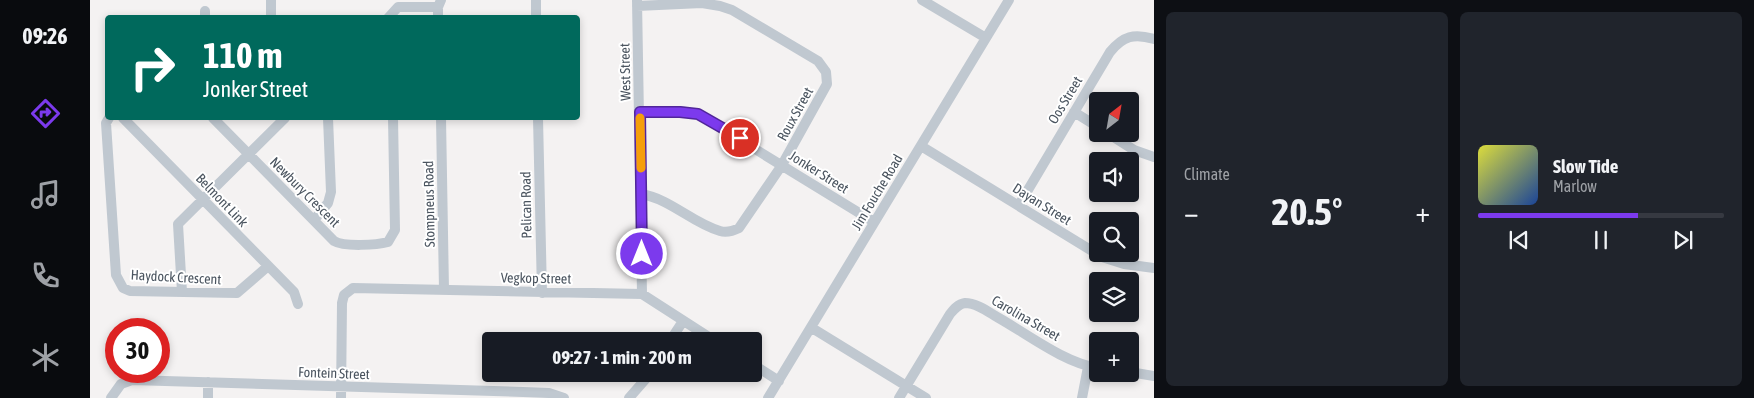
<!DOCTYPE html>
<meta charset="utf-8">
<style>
body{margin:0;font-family:"Asap Condensed",sans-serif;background:#20242c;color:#f1f3f6;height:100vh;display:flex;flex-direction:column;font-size:19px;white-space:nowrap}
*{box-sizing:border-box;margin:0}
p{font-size:16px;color:#9ea1a6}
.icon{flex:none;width:28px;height:28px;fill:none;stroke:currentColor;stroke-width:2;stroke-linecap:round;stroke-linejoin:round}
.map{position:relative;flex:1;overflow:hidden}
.drawer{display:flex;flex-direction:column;gap:12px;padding:12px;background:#0d0f14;width:600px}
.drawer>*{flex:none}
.guide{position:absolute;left:15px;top:15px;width:475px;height:105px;border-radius:5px;box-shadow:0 2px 8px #0003;background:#00695c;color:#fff;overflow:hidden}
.needle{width:32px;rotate:31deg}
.controls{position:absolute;left:999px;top:92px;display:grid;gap:10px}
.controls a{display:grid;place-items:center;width:50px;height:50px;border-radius:5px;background:#171b24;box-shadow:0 2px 8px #0003;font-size:25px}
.speed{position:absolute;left:15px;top:318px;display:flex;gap:10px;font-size:25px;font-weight:700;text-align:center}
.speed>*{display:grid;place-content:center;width:65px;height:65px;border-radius:50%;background:#171b24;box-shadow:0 2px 8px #0003;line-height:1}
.speed .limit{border:8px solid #d22;background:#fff;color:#111}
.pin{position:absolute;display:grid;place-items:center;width:42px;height:42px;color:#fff;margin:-21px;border:2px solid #fff;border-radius:50%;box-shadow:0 1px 5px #0007}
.me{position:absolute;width:55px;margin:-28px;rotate:0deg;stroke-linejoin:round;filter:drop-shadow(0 0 4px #0008)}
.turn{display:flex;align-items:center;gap:18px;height:105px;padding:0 15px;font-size:22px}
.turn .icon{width:65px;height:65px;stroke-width:2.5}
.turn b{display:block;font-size:35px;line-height:42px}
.big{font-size:38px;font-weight:700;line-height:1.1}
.drawer .widget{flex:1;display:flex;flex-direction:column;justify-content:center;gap:8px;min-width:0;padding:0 18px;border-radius:8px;background:#20242c}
.song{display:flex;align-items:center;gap:15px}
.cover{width:60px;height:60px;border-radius:8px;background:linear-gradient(135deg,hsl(60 70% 55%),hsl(220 70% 35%))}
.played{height:5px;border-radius:2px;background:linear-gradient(90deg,#7c3aed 65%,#363941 65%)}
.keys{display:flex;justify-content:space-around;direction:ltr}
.heat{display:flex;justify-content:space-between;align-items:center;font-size:28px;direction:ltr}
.drawer .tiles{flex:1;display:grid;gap:12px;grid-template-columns:repeat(2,1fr)}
.trip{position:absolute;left:392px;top:332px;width:280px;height:50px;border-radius:5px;background:#171b24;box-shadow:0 2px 8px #0003;font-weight:700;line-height:50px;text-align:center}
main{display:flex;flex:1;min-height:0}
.tab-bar{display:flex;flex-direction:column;width:90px;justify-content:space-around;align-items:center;background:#090b0e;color:#9ea1a6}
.tab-bar .icon{width:35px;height:35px}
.tab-bar .current{color:#7c3aed}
.tab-bar b{font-size:22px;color:#f1f3f6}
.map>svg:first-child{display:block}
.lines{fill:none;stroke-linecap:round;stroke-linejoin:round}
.street{stroke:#c0c8d0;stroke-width:10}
.route-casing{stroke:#51269a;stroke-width:12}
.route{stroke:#7c3aed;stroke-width:9}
.slow{stroke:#f59e0b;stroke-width:9}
.labels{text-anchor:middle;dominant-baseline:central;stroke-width:4;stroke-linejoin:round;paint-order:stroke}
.street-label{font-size:14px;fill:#4a545f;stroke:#fff}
</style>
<main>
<nav class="tab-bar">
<b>09:26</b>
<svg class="icon current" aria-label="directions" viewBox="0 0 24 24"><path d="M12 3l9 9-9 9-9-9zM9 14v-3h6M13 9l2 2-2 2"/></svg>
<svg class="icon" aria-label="music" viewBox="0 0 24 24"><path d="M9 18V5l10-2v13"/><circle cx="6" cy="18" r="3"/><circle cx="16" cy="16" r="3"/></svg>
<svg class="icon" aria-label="phone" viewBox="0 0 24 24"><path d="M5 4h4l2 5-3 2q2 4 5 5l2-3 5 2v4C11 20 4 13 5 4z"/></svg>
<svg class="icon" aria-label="climate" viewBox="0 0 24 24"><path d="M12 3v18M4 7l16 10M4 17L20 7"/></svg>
</nav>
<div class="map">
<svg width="1064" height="398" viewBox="0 0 1064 398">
<rect width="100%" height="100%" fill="#f4f2f2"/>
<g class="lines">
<!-- street -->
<path class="street" d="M446,0V18
M547,0L552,294
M832,0L896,38
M547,6L612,3L630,6L642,10L728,61L736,72L737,84L692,165L649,228C643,231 637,233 630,231C602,223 581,199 551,194
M115,11V18
M181,18V0
M298,18L308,7H348
M348,18V7L351,0
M550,112L590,111L608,114L784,222
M984,112L1008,127
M19,118L16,123L26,275L33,288L40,291L147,293L177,267
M33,118L204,292L208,304
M123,118L244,241C254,247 287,245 298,242L305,230L303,118
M351,118L354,290
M448,118L452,293
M1019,134L1044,150L1064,157
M831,146L1012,257L1034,264L1064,268
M929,205L1020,52C1033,36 1044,33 1064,39
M224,220L238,203L241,192L238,118
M92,292L88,224L195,118
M722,328L836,398
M580,341L593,321
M664,365L689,381
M1040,372L1064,376
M118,382V398
M21,398L31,384L42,380L433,392L459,393L474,398
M251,398L252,303L254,295L263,288L552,294L625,341
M539,398L560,374
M678,398L919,0
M809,398L860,314C864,309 868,304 875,303C886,303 897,311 907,317C936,333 974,363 1008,368
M992,398L998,367"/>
</g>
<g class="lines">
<defs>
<path id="route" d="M552,254L550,112H590L608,114L650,138"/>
</defs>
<!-- route casing -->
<use href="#route" class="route-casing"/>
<!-- route -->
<use href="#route" class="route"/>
<!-- slow -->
<path class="slow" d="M550,118L551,168"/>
</g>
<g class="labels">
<!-- street labels -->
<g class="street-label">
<text transform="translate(535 72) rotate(-91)">West Street</text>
<text transform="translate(975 100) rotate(-59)">Oos Street</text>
<text transform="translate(705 114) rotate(-61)">Roux Street</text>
<text transform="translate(729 172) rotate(32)">Jonker Street</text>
<text transform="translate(215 192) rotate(45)">Newbury Crescent</text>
<text transform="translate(787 192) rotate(-59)">Jim Fouche Road</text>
<text transform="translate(132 200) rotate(46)">Belmont Link</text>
<text transform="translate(339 204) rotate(-91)">Stompneus Road</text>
<text transform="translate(952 204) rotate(32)">Dayan Street</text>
<text transform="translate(436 205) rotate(-91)">Pelican Road</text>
<text transform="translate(86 277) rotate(3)">Haydock Crescent</text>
<text transform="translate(446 278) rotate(1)">Vegkop Street</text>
<text transform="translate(936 318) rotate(30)">Carolina Street</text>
<text transform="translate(244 373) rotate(2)">Fontein Street</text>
</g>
</g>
</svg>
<div class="controls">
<a><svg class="needle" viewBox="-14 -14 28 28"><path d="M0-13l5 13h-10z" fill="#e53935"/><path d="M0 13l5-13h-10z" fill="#9ea1a6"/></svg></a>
<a><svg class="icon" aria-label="sound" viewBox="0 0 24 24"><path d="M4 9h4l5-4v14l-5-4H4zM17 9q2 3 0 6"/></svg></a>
<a><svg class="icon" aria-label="search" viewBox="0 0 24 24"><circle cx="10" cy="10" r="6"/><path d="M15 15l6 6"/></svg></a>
<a><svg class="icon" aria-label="layers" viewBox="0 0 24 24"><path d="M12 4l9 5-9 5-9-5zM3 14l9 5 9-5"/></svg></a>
<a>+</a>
</div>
<div class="speed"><div class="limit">30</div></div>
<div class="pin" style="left:650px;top:138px;background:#d93025"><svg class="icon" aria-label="arrive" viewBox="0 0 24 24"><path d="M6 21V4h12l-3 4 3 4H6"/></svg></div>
<svg class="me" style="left:552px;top:254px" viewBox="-20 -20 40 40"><circle r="17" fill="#7c3aed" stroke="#fff" stroke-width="3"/><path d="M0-11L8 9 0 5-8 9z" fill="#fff"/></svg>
<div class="trip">09:27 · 1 min · 200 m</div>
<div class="guide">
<div class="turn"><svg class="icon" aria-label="right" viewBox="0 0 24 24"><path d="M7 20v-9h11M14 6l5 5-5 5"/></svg><div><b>110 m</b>Jonker Street</div></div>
</div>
</div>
<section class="drawer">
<div class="tiles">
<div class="widget"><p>Climate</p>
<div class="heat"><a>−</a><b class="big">20.5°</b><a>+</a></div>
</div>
<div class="widget">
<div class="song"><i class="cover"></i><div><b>Slow Tide</b><p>Marlow</p></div></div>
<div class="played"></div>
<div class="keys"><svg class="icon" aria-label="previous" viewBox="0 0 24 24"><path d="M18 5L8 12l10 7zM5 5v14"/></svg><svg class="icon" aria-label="pause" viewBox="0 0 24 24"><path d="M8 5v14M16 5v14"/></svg><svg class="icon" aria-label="next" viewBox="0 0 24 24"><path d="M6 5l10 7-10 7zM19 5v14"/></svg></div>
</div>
</div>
</section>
</main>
